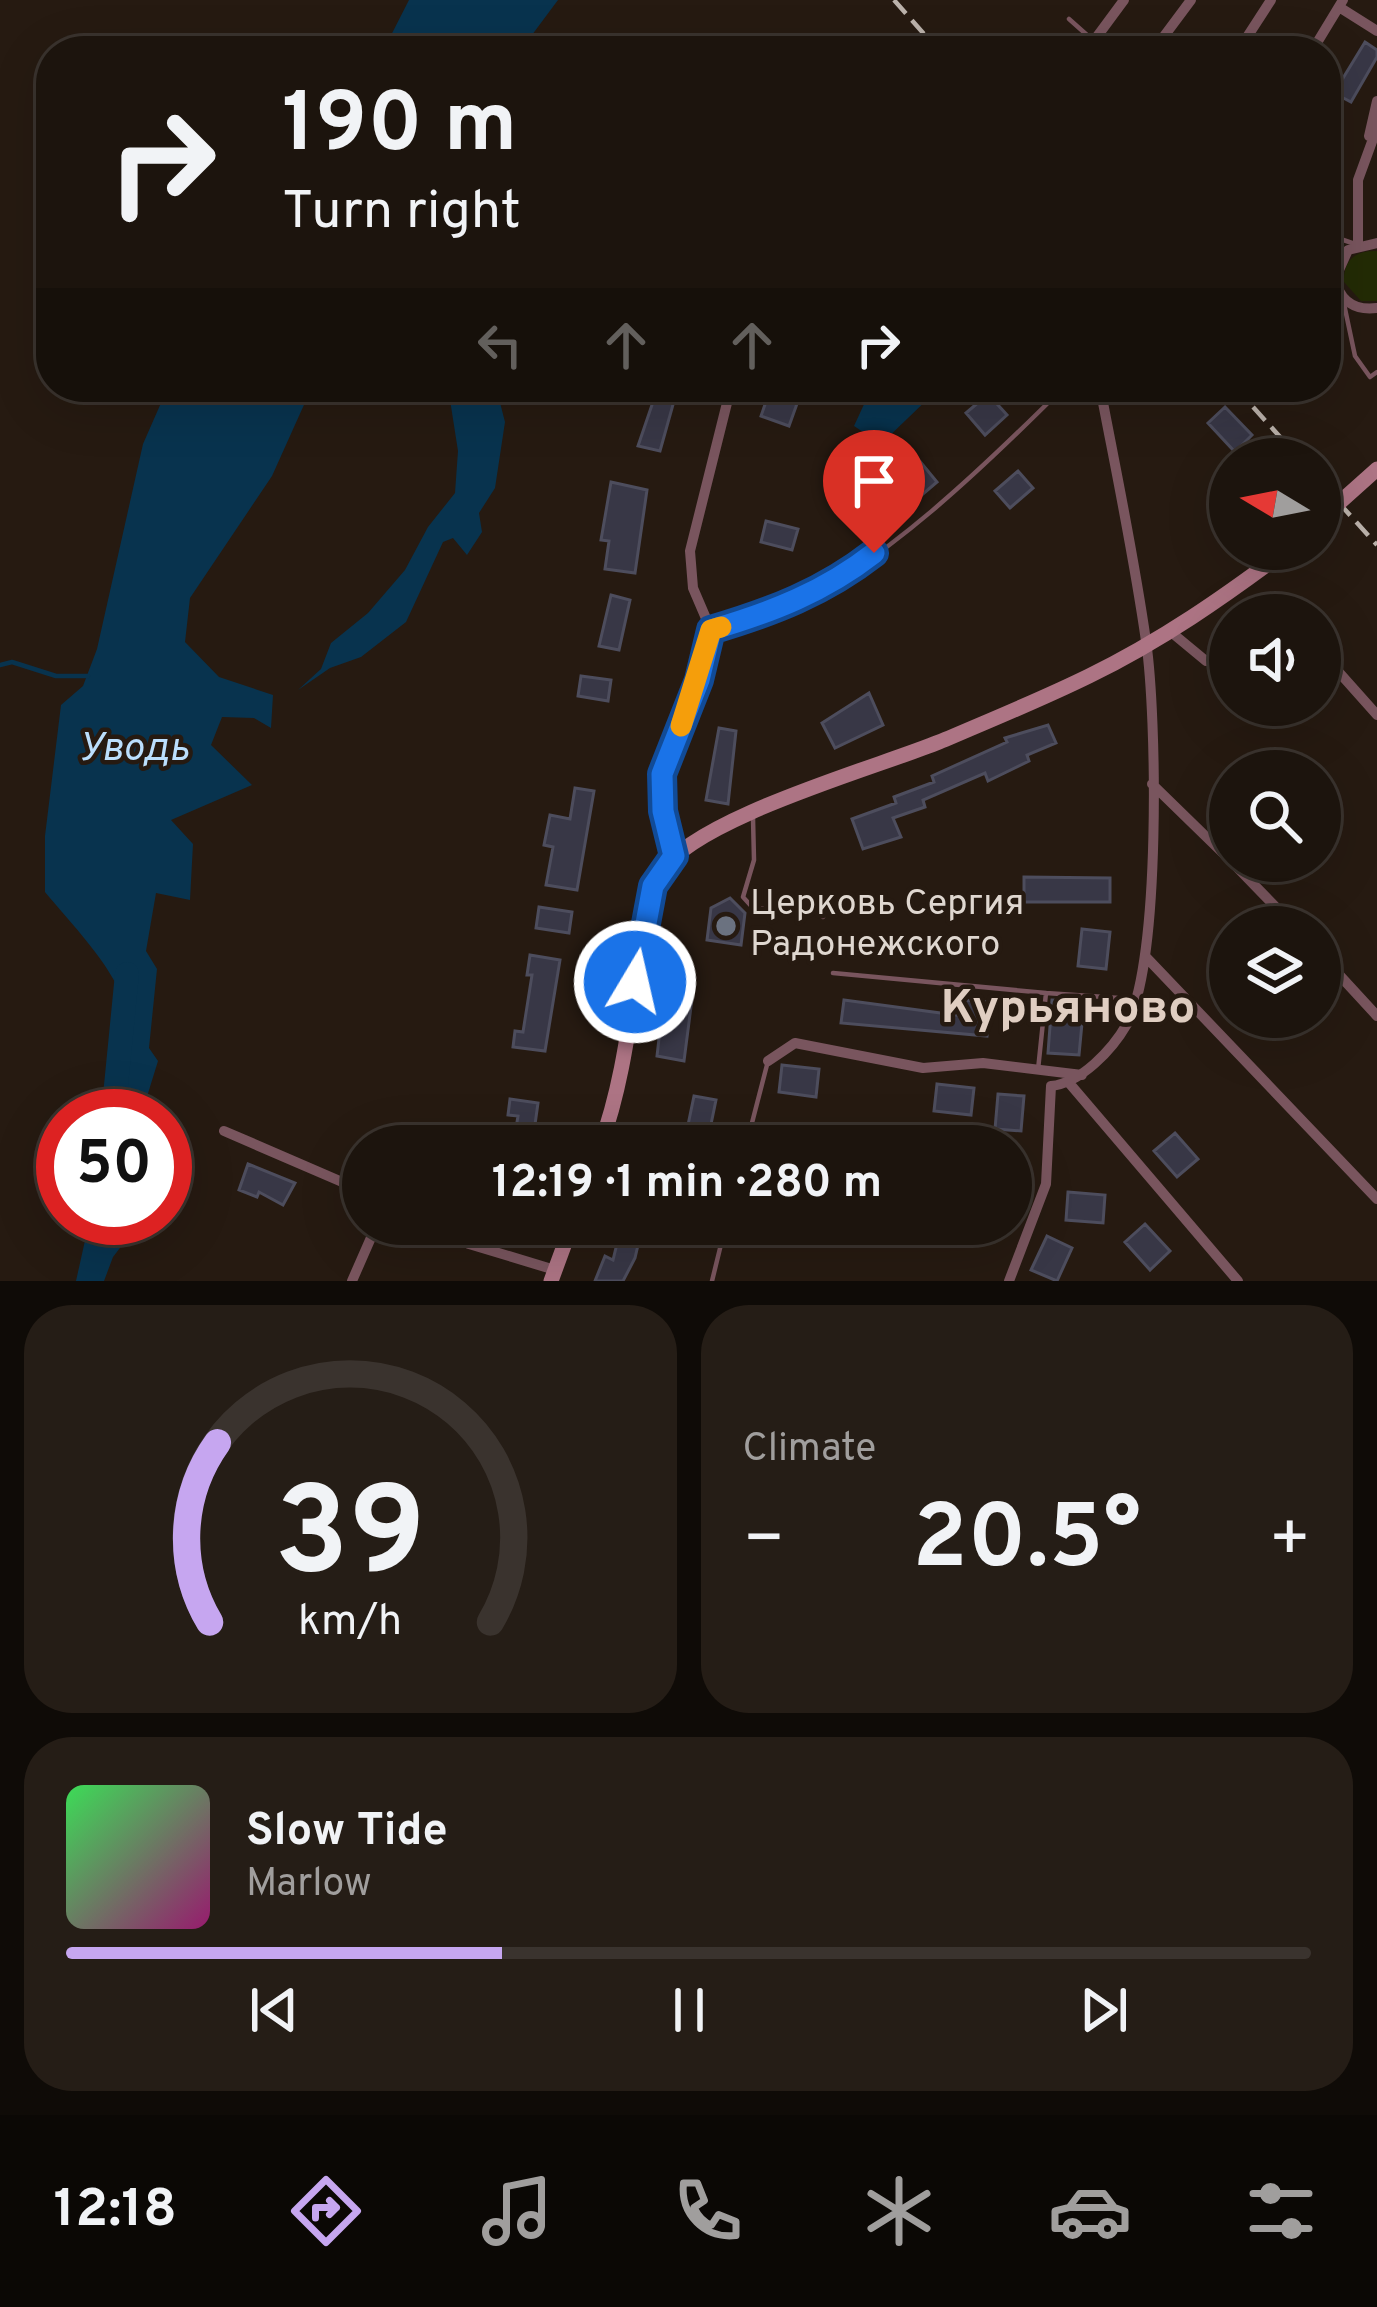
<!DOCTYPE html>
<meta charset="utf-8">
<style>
body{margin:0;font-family:Overpass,sans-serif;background:#251d16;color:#f1f3f6;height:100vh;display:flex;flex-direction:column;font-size:45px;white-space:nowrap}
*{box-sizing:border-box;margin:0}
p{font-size:39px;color:#a09e9d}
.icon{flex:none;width:66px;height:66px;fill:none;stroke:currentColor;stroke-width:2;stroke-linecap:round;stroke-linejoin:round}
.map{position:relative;height:1281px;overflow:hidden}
.details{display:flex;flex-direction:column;gap:24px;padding:24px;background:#0f0b07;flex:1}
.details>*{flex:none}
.banner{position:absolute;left:36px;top:36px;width:1305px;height:366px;border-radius:48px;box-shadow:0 12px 48px #0002,0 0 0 3px #3a332e;background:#1c140d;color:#f1f3f6;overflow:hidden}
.needle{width:78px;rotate:280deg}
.tools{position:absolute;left:1209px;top:438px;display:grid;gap:24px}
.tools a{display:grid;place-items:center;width:132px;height:132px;border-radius:50%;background:#1c140d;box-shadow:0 12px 48px #0002,0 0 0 3px #3a332e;font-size:60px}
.speed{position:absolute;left:36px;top:1089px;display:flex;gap:24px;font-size:60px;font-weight:700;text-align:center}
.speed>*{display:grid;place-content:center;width:156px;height:156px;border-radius:50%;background:#1c140d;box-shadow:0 12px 48px #0002,0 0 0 3px #3a332e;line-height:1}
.speed .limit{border:18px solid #d22;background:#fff;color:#111}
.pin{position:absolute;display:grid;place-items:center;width:102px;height:102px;color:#fff;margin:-123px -51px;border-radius:50% 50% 50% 0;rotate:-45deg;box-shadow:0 0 12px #0007}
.pin .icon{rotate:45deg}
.me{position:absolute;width:132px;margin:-66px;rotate:9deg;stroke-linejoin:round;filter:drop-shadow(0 0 9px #0008)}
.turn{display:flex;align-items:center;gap:42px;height:252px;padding:0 48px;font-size:54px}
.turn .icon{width:156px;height:156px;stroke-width:2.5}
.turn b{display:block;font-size:84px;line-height:102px}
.lanes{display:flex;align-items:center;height:114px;padding:0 48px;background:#0003;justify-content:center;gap:60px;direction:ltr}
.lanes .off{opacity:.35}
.big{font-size:90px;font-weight:700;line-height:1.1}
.details .tile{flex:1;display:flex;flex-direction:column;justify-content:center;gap:18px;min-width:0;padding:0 42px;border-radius:48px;background:#251d16}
.details .dial{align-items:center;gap:0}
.dial svg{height:312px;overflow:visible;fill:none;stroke:#3a332e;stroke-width:7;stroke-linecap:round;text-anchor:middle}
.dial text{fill:#f1f3f6;stroke:none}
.song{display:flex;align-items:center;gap:36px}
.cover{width:144px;height:144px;border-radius:18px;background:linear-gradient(135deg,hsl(130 70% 55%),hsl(320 70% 35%))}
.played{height:12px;border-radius:6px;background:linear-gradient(90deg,#c6a6f0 35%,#3a332e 35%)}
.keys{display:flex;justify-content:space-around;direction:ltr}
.heat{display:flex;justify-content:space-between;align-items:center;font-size:66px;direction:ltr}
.details .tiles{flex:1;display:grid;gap:24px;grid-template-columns:1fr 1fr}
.tile:last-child{grid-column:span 2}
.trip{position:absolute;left:342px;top:1125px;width:690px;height:120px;border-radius:60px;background:#1c140d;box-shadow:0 12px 48px #0002,0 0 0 3px #3a332e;font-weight:700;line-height:120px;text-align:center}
.menu{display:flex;height:192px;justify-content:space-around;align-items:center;background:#0b0805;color:#a09e9d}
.menu .icon{width:84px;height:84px}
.menu .selected{color:#c6a6f0}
.menu b{font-size:54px;color:#f1f3f6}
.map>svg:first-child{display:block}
.green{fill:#232b05}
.water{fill:#08334e}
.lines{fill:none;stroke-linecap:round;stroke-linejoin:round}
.stream{stroke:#08334e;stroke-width:4.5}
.river{stroke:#08334e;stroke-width:24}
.building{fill:#383746;stroke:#4d4d5d;stroke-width:3}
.lane{stroke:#79555e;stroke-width:4.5}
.street{stroke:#79555e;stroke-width:10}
.secondary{stroke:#ad7484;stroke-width:15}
.rail{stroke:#bbb2ab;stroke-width:4.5;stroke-dasharray:18 9;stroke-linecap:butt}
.secondary-bridge{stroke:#ad7484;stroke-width:15}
.route-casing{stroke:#114b97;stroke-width:30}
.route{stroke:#1a73e8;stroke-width:21}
.slow{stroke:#f59e0b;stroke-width:21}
.worship-dot{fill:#6b7280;stroke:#261a11;stroke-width:4.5}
.labels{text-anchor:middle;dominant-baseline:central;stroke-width:9;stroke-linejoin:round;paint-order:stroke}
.poi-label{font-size:36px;fill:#dfd7d0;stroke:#261a11;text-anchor:start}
.water-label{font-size:39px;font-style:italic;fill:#bbdffd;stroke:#261a11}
.district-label{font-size:48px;font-weight:bold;fill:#e0cec2;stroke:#261a11}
</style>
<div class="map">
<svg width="1377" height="1281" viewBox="0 0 1377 1281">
<rect width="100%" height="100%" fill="#261a11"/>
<!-- green -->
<path class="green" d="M1377,251V301H1361L1344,282C1343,260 1356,250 1377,251Z"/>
<!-- water -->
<path class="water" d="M409,0H558L520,51H383Z
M168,387H312L272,476L190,598L185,642L219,677L273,695L271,728L254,718L222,717L211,745L252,785L171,820L193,844L190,900L156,893L146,951L157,969L149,1048L158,1061L141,1116H114C122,1082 133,1036 123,1001C113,966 68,920 45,892V836L61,705L83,686L97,649L143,444Z
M448,387H496L505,422L495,488L479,513L482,532L467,555L453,538L443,542L406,622L361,657L330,668L298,690L321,669L331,643L368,613L405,570L428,527L455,493L458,451Z
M872,387H933L934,393L881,444L854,426Z
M90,1218H143L113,1257L104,1281H76Z"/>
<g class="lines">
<!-- stream -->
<path class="stream" d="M0,665L12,662L56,676H88"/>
<!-- river -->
<path class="river" d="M113,1116L127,974"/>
</g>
<!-- building -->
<path class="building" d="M1365,42L1377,50V57L1351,102L1334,93Z
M771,387H803L789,426L761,416Z
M988,394L1007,415L985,435L966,413Z
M655,396L674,401L660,451L638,446Z
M1225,407L1252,435L1235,452L1208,423Z
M918,459L937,482L917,499L898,475Z
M1018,471L1033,488L1010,508L995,491Z
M611,482L647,490L635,573L605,569L609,541L601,540Z
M766,521L798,529L792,550L761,542Z
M611,595L630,600L619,650L599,646Z
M581,676L611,680L608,701L578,696Z
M869,693L883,725L835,748L822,723Z
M1048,725L1056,743L1027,755L1029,761L988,781L985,773L923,800L925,807L893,818L901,837L863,849L852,819L896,803L894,797L934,782L932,776L1007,742L1005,738Z
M719,728L736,731L728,804L706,800Z
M575,788L594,791L577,890L546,885L553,847L544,845L550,815L570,819Z
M1024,877L1110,878V902H1024Z
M730,898L745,913L741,945L707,940L711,908Z
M539,907L572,912L569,933L536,928Z
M1082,929L1110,932L1106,969L1078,966Z
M530,955L560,960L545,1051L513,1047L515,1031L523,1032L532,975H527Z
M664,995L692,999L684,1061L657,1056Z
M844,1000L963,1016L965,1000L990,1002L987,1036L841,1023Z
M1052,1000L1084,1002L1079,1055L1048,1053Z
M782,1065L819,1069L816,1097L779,1092Z
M937,1084L974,1088L971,1115L934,1111Z
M998,1094L1024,1096L1021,1131L995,1129Z
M694,1096L716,1100L710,1129L688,1125Z
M510,1099L538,1103L532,1146H513L518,1116L508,1115Z
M1175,1133L1198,1159L1177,1177L1154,1151Z
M248,1164L295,1183L283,1205L259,1192L257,1197L239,1190Z
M1068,1192L1105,1195L1103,1223L1066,1220Z
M891,1224H936L934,1242L889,1236Z
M1145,1224L1170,1251L1150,1270L1125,1242Z
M621,1227L641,1232L635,1258L623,1281H595L605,1256L613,1260Z
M1047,1236L1072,1248L1057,1281L1031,1270Z"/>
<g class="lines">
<!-- lane -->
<path class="lane" d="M1069,19L1105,51
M1326,234L1355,244
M1344,304L1355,356L1370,377L1377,372
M711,630C734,623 760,618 782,609C877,572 992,459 1064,387
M753,818L754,860L743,897L753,908L814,911L823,917
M833,973L1046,993
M1038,1070L1046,993L1134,999
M746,1146L768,1061
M712,1281L726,1224"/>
<!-- street -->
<path class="street" d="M1339,7L1377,31
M1093,42L1124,0
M1153,51L1191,0
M1238,51L1271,0
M1312,51L1343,0
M1369,136L1377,101
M1377,243L1348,250L1335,279C1340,301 1355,311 1377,308
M1358,245V180L1377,128
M1171,632L1206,661L1230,649
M1320,651L1377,715
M1152,784L1230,860
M673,856L663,811L662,774L699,680L711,630L693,588L690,551L731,387
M1231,861L1295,927
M1320,954L1377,1016
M1145,956L1377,1199
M768,1061L795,1043L923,1068L983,1063L1082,1075
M1070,1084L1238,1281
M224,1131L363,1191
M430,1224L469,1244L555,1270
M352,1281L377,1224
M1009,1281L1046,1184L1051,1086C1081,1083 1112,1050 1127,1024C1161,961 1157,716 1146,641C1134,556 1116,471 1100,387"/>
<!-- secondary -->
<path class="secondary" d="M600,1146C619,1095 627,1040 635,986C640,950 641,903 661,872C695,818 875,768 939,742C989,721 1040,700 1089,676C1161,641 1224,597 1288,549
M551,1281L572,1224"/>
<!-- rail -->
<path class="rail" d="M894,0L939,51
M1235,387L1300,459
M1320,482L1377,545"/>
<!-- secondary-bridge -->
<path class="secondary-bridge" d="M1320,520L1377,469"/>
</g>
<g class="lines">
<defs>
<path id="route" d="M635,982L653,886L674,856L663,811L662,774L699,680L711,630C772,612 824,592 874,553"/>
</defs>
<!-- route casing -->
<use href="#route" class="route-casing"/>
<!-- route -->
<use href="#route" class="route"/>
<!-- slow -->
<path class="slow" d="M681,726L711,630L721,627"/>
</g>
<!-- markers -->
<circle class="worship-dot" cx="726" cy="926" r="12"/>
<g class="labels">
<!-- poi labels -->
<g class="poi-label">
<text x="750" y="905">Церковь Сергия<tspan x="750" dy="41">Радонежского</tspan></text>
</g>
<!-- water labels -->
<g class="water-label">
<text x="134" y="750">Уводь</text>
</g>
<!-- district labels -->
<g class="district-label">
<text x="1068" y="1010">Курьяново</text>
</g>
</g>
</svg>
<div class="tools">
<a><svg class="needle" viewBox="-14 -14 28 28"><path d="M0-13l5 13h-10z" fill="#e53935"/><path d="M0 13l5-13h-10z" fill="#a09e9d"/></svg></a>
<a><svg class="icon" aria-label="sound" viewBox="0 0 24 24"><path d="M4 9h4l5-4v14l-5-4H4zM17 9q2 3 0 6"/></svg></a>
<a><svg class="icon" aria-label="search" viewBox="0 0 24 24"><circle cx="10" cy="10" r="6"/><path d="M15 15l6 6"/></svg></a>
<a><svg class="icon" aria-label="layers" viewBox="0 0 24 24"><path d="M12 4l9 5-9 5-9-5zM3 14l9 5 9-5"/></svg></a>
</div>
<div class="speed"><div class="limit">50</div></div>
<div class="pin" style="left:874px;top:553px;background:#d93025"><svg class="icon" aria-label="arrive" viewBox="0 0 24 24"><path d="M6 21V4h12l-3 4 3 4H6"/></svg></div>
<svg class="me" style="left:635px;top:982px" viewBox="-20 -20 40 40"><circle r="17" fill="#1a73e8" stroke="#fff" stroke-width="3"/><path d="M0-11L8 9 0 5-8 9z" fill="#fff"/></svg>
<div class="trip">12:19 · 1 min · 280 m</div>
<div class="banner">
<div class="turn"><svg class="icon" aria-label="right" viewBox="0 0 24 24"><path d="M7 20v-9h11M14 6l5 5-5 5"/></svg><div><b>190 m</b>Turn right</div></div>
<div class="lanes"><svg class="icon off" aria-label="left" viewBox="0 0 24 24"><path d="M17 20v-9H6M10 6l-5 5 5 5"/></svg><svg class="icon off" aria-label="ahead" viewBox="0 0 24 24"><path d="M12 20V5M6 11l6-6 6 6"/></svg><svg class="icon off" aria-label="ahead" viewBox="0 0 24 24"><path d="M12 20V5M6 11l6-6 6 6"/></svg><svg class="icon" aria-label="right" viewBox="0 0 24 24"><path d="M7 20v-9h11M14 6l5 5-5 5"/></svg></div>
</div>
</div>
<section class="details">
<div class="tiles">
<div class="tile dial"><svg viewBox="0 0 100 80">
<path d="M14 69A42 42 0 1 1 86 69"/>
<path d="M14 69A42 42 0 0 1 16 23" stroke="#c6a6f0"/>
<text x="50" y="56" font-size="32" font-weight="700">39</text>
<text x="50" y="72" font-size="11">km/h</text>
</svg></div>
<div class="tile"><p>Climate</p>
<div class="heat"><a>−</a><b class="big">20.5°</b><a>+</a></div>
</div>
<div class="tile">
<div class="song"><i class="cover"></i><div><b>Slow Tide</b><p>Marlow</p></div></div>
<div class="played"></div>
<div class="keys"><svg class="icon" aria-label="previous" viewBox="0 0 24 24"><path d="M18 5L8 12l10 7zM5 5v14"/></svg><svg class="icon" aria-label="pause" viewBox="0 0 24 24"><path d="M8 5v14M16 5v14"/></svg><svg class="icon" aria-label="next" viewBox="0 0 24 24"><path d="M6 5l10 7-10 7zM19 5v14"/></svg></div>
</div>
</div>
</section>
<nav class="menu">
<b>12:18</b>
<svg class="icon selected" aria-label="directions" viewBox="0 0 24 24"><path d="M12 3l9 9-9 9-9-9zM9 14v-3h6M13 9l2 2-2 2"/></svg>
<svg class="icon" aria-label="music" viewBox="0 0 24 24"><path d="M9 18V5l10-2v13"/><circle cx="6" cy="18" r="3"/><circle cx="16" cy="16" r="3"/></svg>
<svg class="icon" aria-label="phone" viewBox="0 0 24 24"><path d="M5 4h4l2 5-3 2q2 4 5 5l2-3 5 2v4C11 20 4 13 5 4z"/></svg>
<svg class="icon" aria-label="climate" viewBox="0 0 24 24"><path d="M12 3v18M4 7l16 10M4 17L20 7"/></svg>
<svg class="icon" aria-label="car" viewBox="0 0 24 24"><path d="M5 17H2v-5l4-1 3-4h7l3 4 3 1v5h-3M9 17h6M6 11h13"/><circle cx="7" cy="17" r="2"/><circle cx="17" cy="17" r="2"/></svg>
<svg class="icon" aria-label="filters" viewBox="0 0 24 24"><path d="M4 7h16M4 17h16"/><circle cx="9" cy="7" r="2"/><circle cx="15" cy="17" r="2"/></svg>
</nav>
